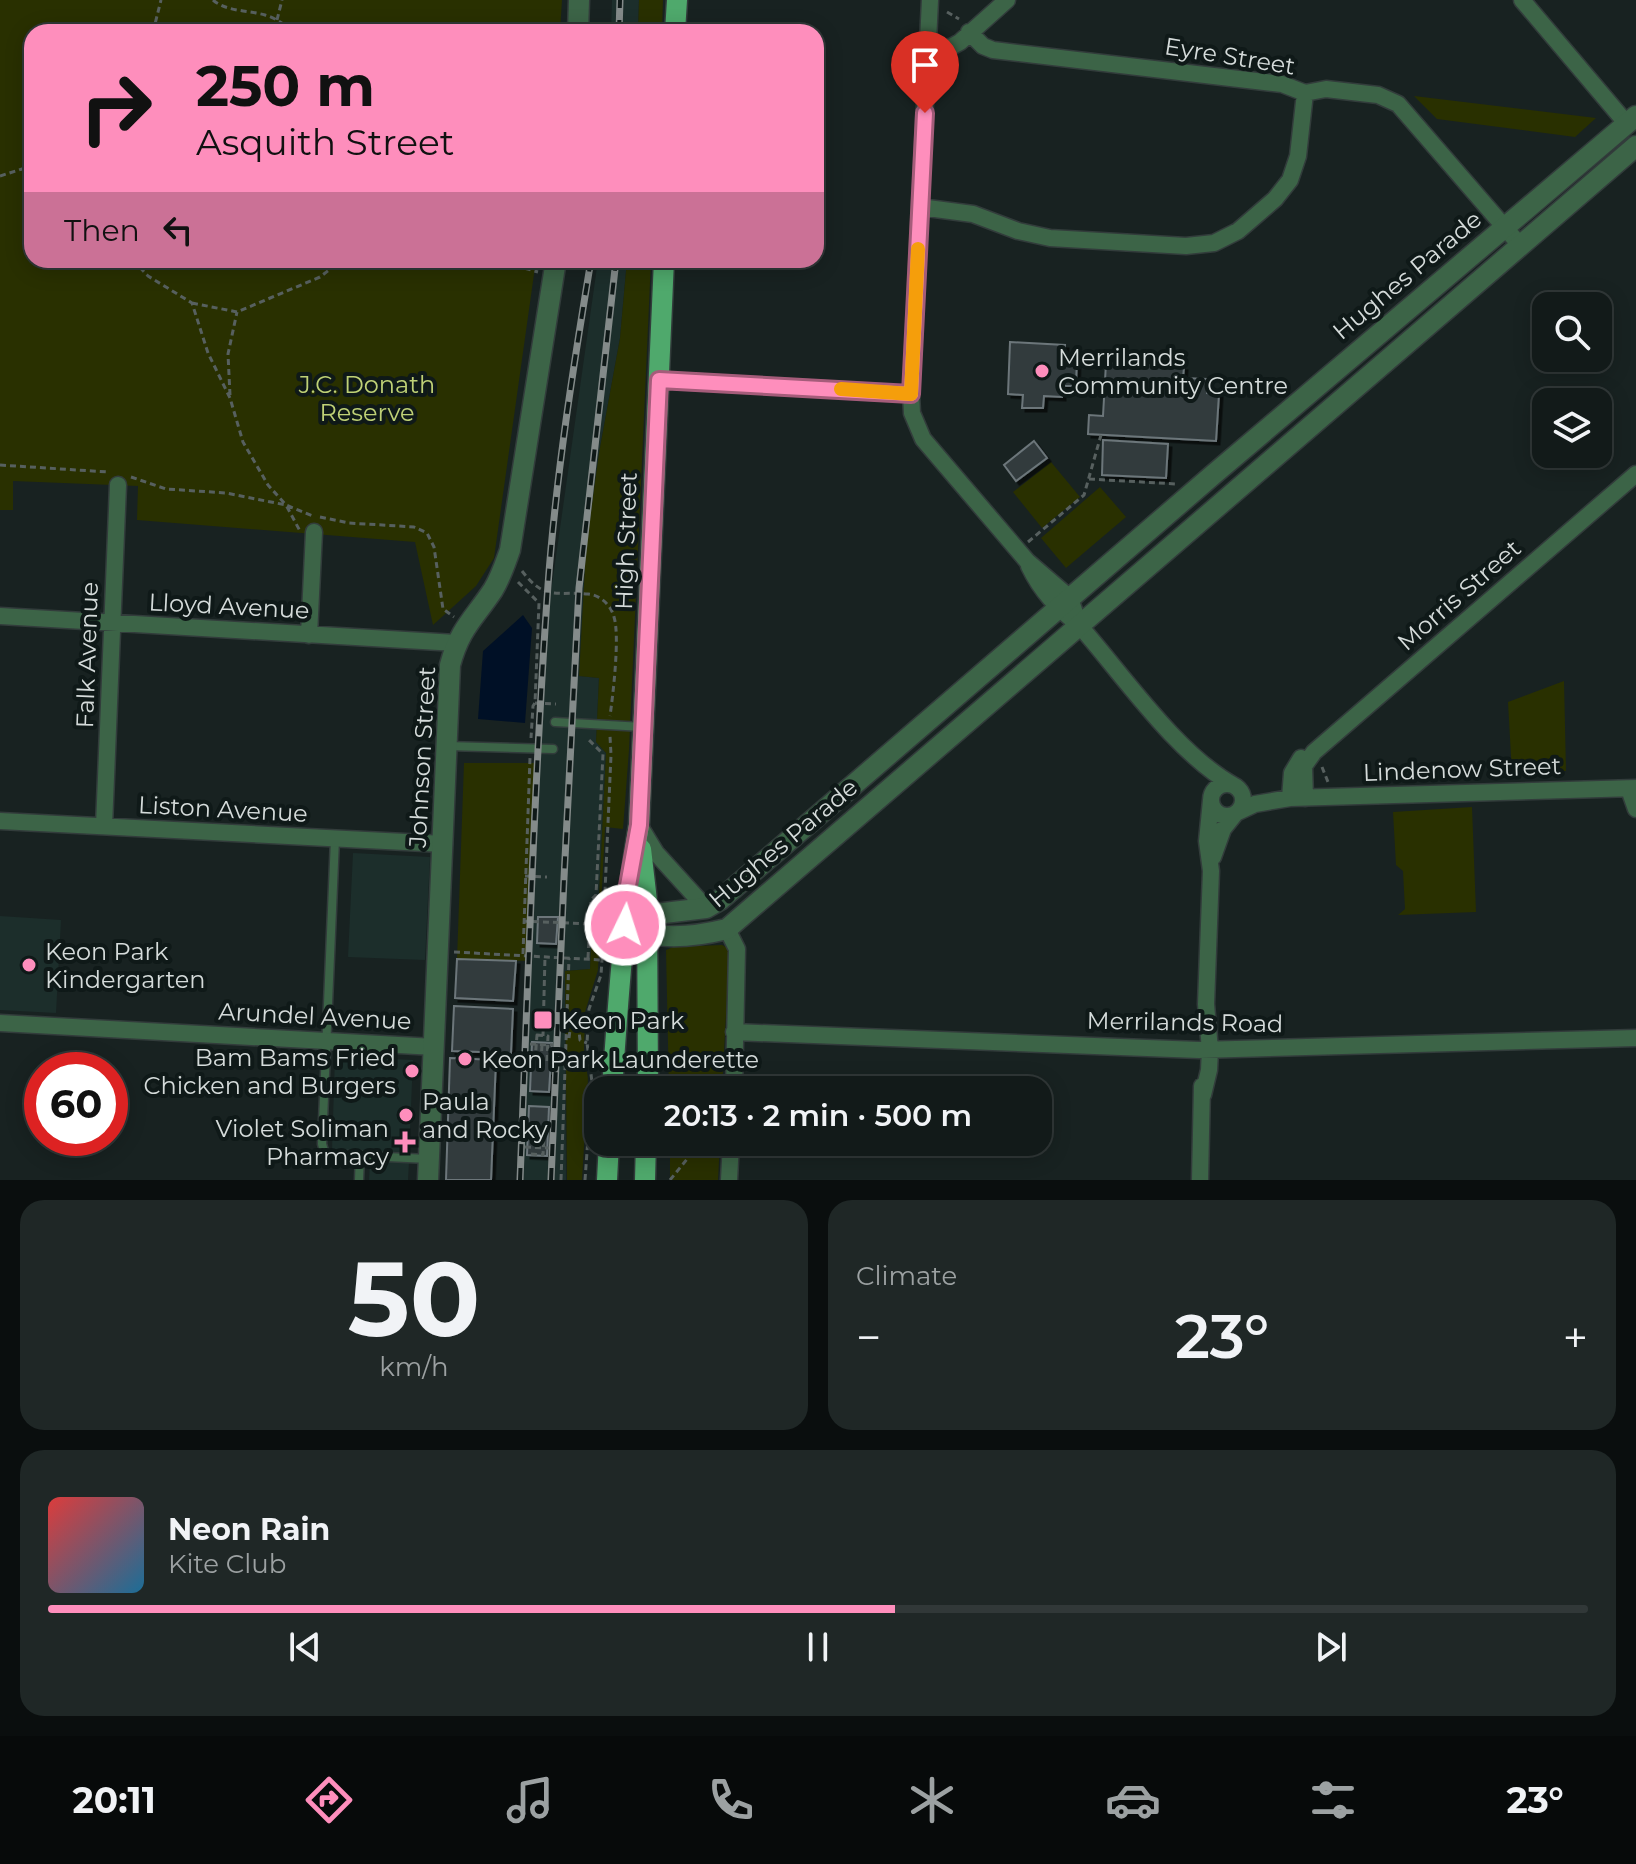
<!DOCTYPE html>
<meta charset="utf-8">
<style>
body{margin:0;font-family:Montserrat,sans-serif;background:#1f2726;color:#f1f3f6;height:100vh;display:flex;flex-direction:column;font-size:30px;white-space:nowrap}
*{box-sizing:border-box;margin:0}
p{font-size:26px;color:#9ca1a2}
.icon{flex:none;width:44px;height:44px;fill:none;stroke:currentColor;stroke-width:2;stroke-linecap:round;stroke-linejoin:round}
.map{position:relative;height:1180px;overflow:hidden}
.drawer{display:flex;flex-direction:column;gap:20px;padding:20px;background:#0a0e0e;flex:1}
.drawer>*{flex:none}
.top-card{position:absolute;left:24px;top:24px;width:800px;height:244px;border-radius:24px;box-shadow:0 4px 20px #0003,0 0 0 2px #313838;background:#fe8ebc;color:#111;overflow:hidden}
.controls{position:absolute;left:1532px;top:292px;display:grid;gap:16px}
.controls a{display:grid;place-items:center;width:80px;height:80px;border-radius:16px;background:#121a19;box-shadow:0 4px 20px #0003,0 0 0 2px #313838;font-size:40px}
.speed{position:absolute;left:24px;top:1052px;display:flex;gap:16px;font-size:40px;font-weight:700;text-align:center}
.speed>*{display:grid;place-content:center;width:104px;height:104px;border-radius:50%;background:#121a19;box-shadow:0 4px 20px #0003,0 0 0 2px #313838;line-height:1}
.speed .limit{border:12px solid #d22;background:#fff;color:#111}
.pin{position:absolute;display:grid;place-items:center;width:68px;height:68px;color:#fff;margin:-82px -34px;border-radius:50% 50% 50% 0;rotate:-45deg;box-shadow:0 0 8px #0007}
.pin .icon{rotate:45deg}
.me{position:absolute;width:88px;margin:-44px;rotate:4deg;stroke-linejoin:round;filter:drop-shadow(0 0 6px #0008)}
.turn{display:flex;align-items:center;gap:28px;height:168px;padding:0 40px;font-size:36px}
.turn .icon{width:104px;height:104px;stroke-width:2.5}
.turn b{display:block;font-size:56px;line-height:68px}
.then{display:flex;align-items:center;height:76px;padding:0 40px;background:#0003;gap:16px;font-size:30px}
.big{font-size:60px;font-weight:600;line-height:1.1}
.drawer .widget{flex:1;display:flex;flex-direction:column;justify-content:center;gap:12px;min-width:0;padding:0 28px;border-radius:24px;background:#1f2726}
.drawer .dial{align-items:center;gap:0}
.dial b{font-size:104px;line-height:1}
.song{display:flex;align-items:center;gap:24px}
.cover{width:96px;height:96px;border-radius:12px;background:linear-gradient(135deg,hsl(0 70% 55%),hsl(200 70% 35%))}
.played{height:8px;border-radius:4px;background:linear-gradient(90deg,#fe8ebc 55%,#313838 55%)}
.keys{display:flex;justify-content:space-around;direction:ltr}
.heat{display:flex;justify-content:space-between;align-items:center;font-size:44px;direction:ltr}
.drawer .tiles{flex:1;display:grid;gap:20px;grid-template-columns:1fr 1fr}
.widget:last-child{grid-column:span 2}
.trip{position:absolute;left:584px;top:1076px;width:468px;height:80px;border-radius:24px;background:#121a19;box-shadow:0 4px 20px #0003,0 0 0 2px #313838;font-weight:600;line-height:80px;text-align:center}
.menu{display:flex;height:128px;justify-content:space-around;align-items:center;background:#070a0a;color:#9ca1a2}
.menu .icon{width:56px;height:56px}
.menu .active{color:#fe8ebc}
.menu b{font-size:36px;color:#f1f3f6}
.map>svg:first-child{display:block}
.built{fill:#1c2e2b}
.green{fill:#293000}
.water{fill:#001026}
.building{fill:#313b3e;stroke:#6c767a;stroke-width:2;filter:url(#shadow)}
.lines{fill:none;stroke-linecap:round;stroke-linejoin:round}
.service-casing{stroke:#323c3b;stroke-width:11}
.minor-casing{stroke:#323c3b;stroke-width:19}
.tertiary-casing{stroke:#323c3b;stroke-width:23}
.primary-casing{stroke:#323c3b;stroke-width:23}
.path{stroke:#57605f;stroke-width:3;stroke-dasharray:6 4;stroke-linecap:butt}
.service{stroke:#3c6447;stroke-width:8}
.minor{stroke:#3c6447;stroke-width:16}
.tertiary{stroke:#3c6447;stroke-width:20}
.primary{stroke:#4fa96c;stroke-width:20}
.rail-casing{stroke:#848b8a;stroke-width:7}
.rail{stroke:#0f1918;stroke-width:4;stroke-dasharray:12;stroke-linecap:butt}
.path-bridge{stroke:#57605f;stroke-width:3;stroke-dasharray:6 4;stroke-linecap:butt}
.route-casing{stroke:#a55c7a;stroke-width:20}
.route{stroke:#fe8ebc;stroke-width:14}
.slow{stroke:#f59e0b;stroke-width:14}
.poi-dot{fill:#fe8ebc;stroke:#0f1918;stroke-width:3}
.labels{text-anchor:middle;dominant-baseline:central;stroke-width:8;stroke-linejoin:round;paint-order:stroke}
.street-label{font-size:24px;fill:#d5dbda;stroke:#0f1918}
.poi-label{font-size:24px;fill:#d5dbda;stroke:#0f1918;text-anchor:start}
.park-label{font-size:24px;fill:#bfd176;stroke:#0f1918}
</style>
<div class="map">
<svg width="1636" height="1180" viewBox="0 0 1636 1180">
<defs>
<filter id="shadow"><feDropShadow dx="3.5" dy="3.5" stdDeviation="0" flood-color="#0009"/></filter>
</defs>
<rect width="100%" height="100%" fill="#182221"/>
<!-- built -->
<path class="built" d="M612,0H639L638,32H611Z
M598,260H627L620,338L599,453L586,549L579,676L599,678L596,742L606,753L599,896L593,901L590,969L565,971L566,1180H522L536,800L547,620Z
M353,853L430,857L425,960L348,957Z
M0,916L61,920L56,1013L0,1010Z
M335,1056L413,1060L409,1153L332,1150Z
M370,1161L409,1162L408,1180H369Z"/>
<!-- green -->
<path class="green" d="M0,0H562L560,32H32V260H536L494,558L476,586L433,625L415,542L137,520L138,486L13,481V510H0Z
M639,0H663L662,32H638Z
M1414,96L1596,118L1575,137L1437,119Z
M627,260H651L629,750L623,829L605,827L598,970L585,1012L584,1050L588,1079L582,1180H567L565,971L590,969L593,901L599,896L606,753L596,742L599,678L579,676L586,549L599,453L620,338Z
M1051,462L1080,497L1042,528L1013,492Z
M1100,487L1126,517L1066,568L1041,538Z
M1564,681L1566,771L1512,774L1508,702Z
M464,763H538L531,961L457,959Z
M1472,807L1476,912L1398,915L1405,909L1403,871L1396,865L1393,812Z
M722,945L728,948L729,957L722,1090H669L666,950L673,947Z
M670,1142H720L718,1180H670Z"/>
<!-- water -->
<path class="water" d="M523,615L532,628L525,723L478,719L483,651Z"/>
<!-- building -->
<path class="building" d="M1010,342L1065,345L1064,356L1077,357L1076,386H1062V397L1044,396L1043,408H1022L1023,395L1008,394Z
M1106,363L1184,367L1183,378L1207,379V393L1219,394L1216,441L1088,434L1089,415L1103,416Z
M1103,440L1168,444L1166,478L1102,475Z
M1034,441L1047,458L1016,481L1004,465Z
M538,917H558L556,944L537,943Z
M457,959L516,961L513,1001L455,998Z
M454,1006L513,1009L511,1053L452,1051Z
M532,1042L552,1043L549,1092L530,1091Z
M450,1058L496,1060L491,1180H446Z
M529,1106L549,1107L547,1156L527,1155Z"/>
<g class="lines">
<defs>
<path id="service" d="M555,722L643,727
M447,746L553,749
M335,839L322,1144L325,1154L428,1159
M359,1180L360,1155"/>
<path id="minor" d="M1522,0L1627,124
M969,32L983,46L993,50L1282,84L1305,93L1326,89L1378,95L1398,104L1520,245
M928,50L951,47L960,42L1007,0
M920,207L973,214L1018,231L1050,238L1186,246L1214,243L1238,231L1275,199L1290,180L1298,156L1305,93
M659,380L911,394L912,413L923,439L1027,561L1070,598L1079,625
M911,394L930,0
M1029,566C1041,591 1057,608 1079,625C1123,675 1176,753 1233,785
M0,616L456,643
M309,635L314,532
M1211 800a16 16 0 1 1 32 0a16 16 0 1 1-32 0Z
M1629,789L1636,809
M1290,798L1292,773L1301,758
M1305,798L1304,766L1314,752L1636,474
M1238,812L1255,804L1290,798L1636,788
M0,821L444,844
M639,825L656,853L706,908
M104,826L118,485
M1213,857L1223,829L1235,814
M727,929L737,949L734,1090
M0,1023L435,1047
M734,1032L1199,1050L1636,1038
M1203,1095L1209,1070L1210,1050L1206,1004L1211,871L1207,841L1211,800
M729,1180L731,1142
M1200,1180L1202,1086"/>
<path id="tertiary" d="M578,32L579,0
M625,925L647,915L706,908L720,900L1214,474L1636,116
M633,928C659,941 698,936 727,929L1636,146
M428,1180L450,665C460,628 473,620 493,590C501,577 505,564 510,550L556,260"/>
<path id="primary" d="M675,32L677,0
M641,849L647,901L648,1090
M612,1090C618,1001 624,913 639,825L664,260
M607,1180L609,1142
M645,1180L646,1142"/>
</defs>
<!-- service casing -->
<use href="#service" class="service-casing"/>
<!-- minor casing -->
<use href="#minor" class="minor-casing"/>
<!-- tertiary casing -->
<use href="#tertiary" class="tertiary-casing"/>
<!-- primary casing -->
<use href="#primary" class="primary-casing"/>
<!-- path -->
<path class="path" d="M213,0C227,12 248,10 265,15C276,18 285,25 294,32
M947,12L959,19
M277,20L282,0
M153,32L161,0
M0,176L22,169L32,173
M133,260L148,276L192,303L208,353L230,398L243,442L268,485L286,505L313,516
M496,260L538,272
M192,303L237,312L320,277L342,260
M230,395L228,354L237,312
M0,465L108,472
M131,477L166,489L226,493L286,505L300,531
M1089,479L1177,484
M320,517L349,523L414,527L427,533L434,547L443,609L454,617
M1028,542L1084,495L1101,435
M522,571C545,601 555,591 588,594C600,595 611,605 614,617C620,636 613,695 610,716
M518,582L539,603L535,703L533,706L531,738
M535,703L556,704
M1322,767L1328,782
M525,876L547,877
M523,921L590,924
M454,952L602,960
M523,954L530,758
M588,958L591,900L596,895L603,754L588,739
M537,1035L548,1036L547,1062L535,1061Z
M543,1036L545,956
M569,1038L572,1014H577L580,1040L587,1043
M548,1054H567
M541,1061L542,1045
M529,1066L552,1067
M527,1130L549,1131
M537,1148L538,1135
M531,1154L543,1155L544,1136
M561,1180L569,958
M585,1180L592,1082L587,1043L589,1009L601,975L602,960L611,755L610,736
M670,1180L701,1142"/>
<!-- service -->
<use href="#service" class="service"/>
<!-- minor -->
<use href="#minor" class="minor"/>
<!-- tertiary -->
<use href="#tertiary" class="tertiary"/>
<!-- primary -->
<use href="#primary" class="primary"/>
<defs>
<path id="rail" d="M619,32L620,0
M520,1180C528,982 534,783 548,585C556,476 573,368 591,260
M551,1180L564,878L579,588L616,260"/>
</defs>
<!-- rail casing -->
<use href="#rail" class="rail-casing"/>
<!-- rail -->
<use href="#rail" class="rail"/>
<!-- path-bridge -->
<path class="path-bridge" d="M530,1044L553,1045
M525,1147L549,1148"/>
</g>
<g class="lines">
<defs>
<path id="route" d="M625,925L627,891L639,825L659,380L911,394L925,113"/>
</defs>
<!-- route casing -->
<use href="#route" class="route-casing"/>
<!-- route -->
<use href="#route" class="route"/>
<!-- slow -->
<path class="slow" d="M841,389L911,394L918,249"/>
</g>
<!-- markers -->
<g class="poi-dot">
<circle cx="1042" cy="371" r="8"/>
<circle cx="29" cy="965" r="8"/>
<rect x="533" y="1010" width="20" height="20" rx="4"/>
<circle cx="465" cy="1059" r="8"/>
<circle cx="412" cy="1071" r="8"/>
<circle cx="406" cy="1115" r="8"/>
<path d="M401 1130h8v8h8v8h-8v8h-8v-8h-8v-8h8z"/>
</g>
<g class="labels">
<!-- street labels -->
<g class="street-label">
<text transform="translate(1230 56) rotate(9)">Eyre Street</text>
<text transform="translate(1407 275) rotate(-40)">Hughes Parade</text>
<text transform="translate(626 541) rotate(-88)">High Street</text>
<text transform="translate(1459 595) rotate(-41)">Morris Street</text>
<text transform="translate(229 606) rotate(3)">Lloyd Avenue</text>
<text transform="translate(87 655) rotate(-88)">Falk Avenue</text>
<text transform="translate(422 757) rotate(-87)">Johnson Street</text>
<text transform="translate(1462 769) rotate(-2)">Lindenow Street</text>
<text transform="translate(223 809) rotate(3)">Liston Avenue</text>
<text transform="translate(783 843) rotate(-40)">Hughes Parade</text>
<text transform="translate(315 1016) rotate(3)">Arundel Avenue</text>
<text transform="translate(1185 1022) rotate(1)">Merrilands Road</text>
</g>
<!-- poi labels -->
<g class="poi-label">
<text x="1058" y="357">Merrilands<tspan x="1058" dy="28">Community Centre</tspan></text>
<text x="45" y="951">Keon Park<tspan x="45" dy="28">Kindergarten</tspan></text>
<text x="561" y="1020">Keon Park</text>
<text x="396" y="1057" text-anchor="end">Bam Bams Fried<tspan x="396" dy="28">Chicken and Burgers</tspan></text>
<text x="481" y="1059">Keon Park Launderette</text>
<text x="422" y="1101">Paula<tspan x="422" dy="28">and Rocky</tspan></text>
<text x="389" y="1128" text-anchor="end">Violet Soliman<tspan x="389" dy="28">Pharmacy</tspan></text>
</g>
<!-- park labels -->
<g class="park-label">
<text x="367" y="384">J.C. Donath<tspan x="367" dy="28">Reserve</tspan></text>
</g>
</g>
</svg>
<div class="controls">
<a><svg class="icon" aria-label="search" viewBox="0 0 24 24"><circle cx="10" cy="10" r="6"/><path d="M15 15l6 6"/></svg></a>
<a><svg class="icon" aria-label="layers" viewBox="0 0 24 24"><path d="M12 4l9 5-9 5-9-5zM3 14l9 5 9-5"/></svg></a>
</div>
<div class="speed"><div class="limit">60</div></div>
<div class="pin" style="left:925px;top:113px;background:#d93025"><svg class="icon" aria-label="arrive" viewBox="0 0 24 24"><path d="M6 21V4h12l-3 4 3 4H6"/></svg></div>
<svg class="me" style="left:625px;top:925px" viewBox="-20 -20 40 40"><circle r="17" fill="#fe8ebc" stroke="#fff" stroke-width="3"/><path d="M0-11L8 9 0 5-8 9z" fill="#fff"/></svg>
<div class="trip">20:13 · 2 min · 500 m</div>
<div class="top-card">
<div class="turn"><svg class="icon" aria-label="right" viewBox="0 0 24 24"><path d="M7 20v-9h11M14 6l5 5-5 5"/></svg><div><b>250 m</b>Asquith Street</div></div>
<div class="then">Then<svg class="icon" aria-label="left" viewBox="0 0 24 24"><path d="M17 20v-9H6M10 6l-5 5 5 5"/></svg></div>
</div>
</div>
<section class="drawer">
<div class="tiles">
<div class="widget dial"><b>50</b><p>km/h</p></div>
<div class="widget"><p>Climate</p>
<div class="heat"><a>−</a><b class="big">23°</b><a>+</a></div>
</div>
<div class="widget">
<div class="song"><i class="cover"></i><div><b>Neon Rain</b><p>Kite Club</p></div></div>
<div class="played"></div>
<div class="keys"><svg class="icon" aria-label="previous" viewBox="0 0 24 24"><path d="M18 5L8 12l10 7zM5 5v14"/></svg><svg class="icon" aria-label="pause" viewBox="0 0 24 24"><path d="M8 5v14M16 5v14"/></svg><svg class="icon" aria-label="next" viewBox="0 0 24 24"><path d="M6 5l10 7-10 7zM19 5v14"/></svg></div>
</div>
</div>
</section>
<nav class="menu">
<b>20:11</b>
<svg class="icon active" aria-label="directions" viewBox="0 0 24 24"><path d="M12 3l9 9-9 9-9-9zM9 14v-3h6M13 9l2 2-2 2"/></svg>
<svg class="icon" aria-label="music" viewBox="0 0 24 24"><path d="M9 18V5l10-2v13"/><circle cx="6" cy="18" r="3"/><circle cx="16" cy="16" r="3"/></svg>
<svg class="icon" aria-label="phone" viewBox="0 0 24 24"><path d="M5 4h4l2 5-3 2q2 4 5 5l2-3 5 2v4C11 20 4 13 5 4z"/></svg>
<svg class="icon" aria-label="climate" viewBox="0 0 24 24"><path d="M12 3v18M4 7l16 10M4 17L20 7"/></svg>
<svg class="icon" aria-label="car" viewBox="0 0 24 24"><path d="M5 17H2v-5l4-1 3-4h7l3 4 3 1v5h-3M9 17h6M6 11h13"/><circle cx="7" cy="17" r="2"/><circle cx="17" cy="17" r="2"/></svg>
<svg class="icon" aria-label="filters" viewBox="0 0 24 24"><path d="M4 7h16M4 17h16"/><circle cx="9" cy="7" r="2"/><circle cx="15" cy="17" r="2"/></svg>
<b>23°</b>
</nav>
